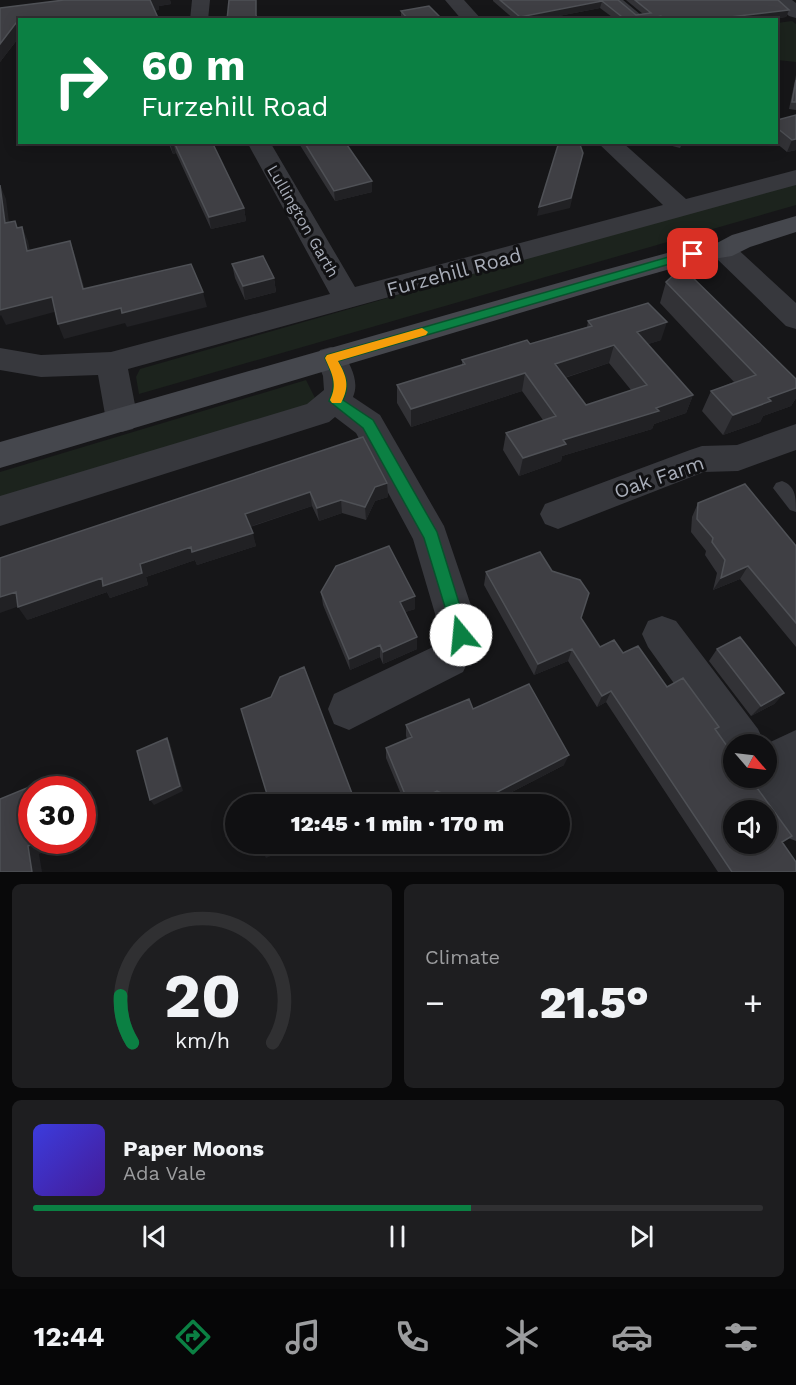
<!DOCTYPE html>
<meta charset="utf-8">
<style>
body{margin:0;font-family:"Work Sans",sans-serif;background:#1e1e20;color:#f1f3f6;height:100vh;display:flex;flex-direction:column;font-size:22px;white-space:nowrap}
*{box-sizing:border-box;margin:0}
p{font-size:20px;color:#9c9d9f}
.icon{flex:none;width:33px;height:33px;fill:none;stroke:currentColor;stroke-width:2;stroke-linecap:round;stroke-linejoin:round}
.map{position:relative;height:872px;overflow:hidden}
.sheet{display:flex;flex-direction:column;gap:12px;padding:12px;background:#09090a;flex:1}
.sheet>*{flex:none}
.top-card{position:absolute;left:18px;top:18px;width:760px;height:126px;border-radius:0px;box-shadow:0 3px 15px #0003,0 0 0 2px #303032;background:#0b8043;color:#fff;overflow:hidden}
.needle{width:39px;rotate:118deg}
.buttons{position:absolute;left:723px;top:734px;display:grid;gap:12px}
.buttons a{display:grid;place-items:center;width:54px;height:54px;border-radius:50%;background:#101012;box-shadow:0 3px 15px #0003,0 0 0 2px #303032;font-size:30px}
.speed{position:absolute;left:18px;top:776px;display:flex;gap:12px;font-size:30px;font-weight:700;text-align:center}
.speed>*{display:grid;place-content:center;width:78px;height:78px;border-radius:50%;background:#101012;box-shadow:0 3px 15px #0003,0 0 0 2px #303032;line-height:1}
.speed .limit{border:9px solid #d22;background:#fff;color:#111}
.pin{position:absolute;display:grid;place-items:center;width:51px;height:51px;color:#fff;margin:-26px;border-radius:12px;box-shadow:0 3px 9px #0006}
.me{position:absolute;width:66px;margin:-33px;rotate:343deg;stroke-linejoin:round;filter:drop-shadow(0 0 4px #0008)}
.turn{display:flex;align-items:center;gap:21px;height:126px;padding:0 24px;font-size:27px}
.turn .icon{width:78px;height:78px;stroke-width:2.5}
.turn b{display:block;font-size:42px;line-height:51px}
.big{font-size:45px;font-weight:800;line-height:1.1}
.sheet .widget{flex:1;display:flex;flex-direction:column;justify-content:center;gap:9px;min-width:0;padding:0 21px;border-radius:9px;background:#1e1e20}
.sheet .dial{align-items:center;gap:0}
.dial svg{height:156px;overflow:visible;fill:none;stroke:#303032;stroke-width:7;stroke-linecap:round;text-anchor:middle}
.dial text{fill:#f1f3f6;stroke:none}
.song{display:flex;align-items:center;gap:18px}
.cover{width:72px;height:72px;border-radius:9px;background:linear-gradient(135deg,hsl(240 70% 55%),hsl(260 70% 35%))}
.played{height:6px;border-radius:3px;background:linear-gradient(90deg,#0b8043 60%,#303032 60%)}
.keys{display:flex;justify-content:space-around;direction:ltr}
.heat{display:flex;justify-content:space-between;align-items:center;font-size:33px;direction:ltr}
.sheet .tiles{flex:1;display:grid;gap:12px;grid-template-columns:1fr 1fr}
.widget:last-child{grid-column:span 2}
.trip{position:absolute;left:225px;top:794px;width:345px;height:60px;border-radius:30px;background:#101012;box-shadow:0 3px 15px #0003,0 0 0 2px #303032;font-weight:800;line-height:60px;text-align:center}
.tabs{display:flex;height:96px;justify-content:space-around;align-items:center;background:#060607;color:#9c9d9f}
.tabs .icon{width:42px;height:42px}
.tabs .current{color:#0b8043}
.tabs b{font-size:27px;color:#f1f3f6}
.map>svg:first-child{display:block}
.green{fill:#1c231d}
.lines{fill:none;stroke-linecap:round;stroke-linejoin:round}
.lane{fill:#37383d;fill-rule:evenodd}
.street{fill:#37383d;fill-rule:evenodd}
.secondary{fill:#45474d;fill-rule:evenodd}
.wall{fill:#323236;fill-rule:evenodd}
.shaded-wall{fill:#212124}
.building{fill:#3f3f44;stroke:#4f5156;stroke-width:1.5;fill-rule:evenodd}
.route{fill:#0b8043;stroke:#07532c;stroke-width:1.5}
.slow{fill:#f59e0b}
.labels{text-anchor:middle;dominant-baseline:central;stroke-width:6;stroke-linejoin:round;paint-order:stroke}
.far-street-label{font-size:16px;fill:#a8adb8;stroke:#111113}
.street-label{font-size:20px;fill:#a8adb8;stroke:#111113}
</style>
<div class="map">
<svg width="796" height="872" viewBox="0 0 796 872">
<rect width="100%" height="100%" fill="#161618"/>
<!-- green -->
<path class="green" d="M792,21L796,24V62L777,60V23Z
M796,181V205L139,394L136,377L140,369Z
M306,380L317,402L0,499V472Z"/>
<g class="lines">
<!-- lane -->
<path class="lane" d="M612,0H623L647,20H636Z
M782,481C796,486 796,498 796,512L790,510L773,488L776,483Z"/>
<!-- street -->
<path class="street" d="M192,0H210L208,20H190Z
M445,0H464L482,20H462Z
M772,0H792L796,3V18L789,16Z
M247,142H270L355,287L663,205L597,142H622L686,199L796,170V185L128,369L138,420L133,429L122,432L111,429L106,420L98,375L41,377L0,370V348L41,355L111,352L330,294Z
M723,242L732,244L796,303V329L786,326L714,256L710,250L714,244Z
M331,347L342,350C350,365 360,381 353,397L380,415L444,526L481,635L463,672L349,730L334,724L328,709L334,694L435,646L441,634L413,539L356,433L335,417L329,422L0,526V496L307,404L324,390L323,376L316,358L320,350Z
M796,424V450L738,471L704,472L558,529L545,524L540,514L545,504L690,450L702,446L737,445Z
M662,616L676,621L758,729L765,744H734V762L728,759L648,647L642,634L648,621Z
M796,730V841C783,836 766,826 766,810H763L744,777H766V744Z"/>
<!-- secondary -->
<path class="secondary" d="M796,216V232L750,247L732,256L695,262L617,284L0,468V442L597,272L693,246L717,243L732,235Z"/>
</g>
<!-- wall -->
<path class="wall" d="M64,0H170L171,4L159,6V10L20,20V36L0,62V8Z
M493,0H618L636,15L643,14L626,0H778L789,10L786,17L761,20H616L600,8L538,20H515L493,1Z
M401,11L443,20H403L401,18Z
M796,75V110L789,109Z
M796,115V150L787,152L775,142H777V120Z
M168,142H212L244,208L246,221L211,229L176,153L173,154Z
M298,142H345L372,181V192L335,201Z
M657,142H683L680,148Z
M232,264L274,278L276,292L245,300L235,278Z
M666,282L796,379V398L791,406L763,416L760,422L723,435L702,411L711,391L734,382L660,303Z
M588,321L661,340L648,344L693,395L686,413L654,424L652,429L562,456L561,461L519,476L503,450L506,433L543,420L522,391L411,427L397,403V385L462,365V360L530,344L587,327ZM609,363L631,390L586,405L565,378Z
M363,437L387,483L388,497L375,501L366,520L342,513L319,521L312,506L250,527L256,546L197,565L195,560L146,577L148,585L110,598L107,592L27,620Z
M698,503L796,546V647L740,579L713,590L717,573L705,555L706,551L691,532L692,517Z
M486,572L581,618L600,647L623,653L667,687L716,731L782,843L796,872H718L606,702L597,707L568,661L534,675L484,585Z
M321,592L415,596V609L405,612L417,637V649L383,664L380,657L350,670L323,605Z
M717,649L784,693L774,704L751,716L709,661Z
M473,709L564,765L489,804H445L436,800L427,804H405L386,758V748L407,739L406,736V725Z"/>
<!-- shaded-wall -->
<path class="shaded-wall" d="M150,0H170L171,4L159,6V10L152,11Z
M602,1L600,8L538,20H519L520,17Z
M789,10L786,17L761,20H704Z
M661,16L660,20H644Z
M16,23L20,32V36L0,62V44Z
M796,139V150L787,152L792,140Z
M170,142H173L176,153L173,154Z
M583,153L570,208L537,216L539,207Z
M372,181V192L335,201L334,191Z
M0,185L6,199L11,237L5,223Z
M244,208L246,221L211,229L209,217Z
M22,227L28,241L33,265L27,251Z
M70,241L75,255L89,304L83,289Z
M274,278L276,292L245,300L243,286Z
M203,292L207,307L127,327L125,323L64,339L58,324L121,308Z
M52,297L58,311L6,325L1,315L0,316V306Z
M667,322L661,340L631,350L637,332Z
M614,345L609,363L551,382L555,364Z
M525,373L522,391L411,427V409Z
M796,388V398L791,406L763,416L760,422L723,435L733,415L768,398Z
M693,395L686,413L654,424L652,429L562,456L561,461L519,476L523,458L563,440Z
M387,483L388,497L375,501L366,520L365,507L375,487Z
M310,492L312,506L249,527L245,514Z
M341,500L342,513L319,521L317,508Z
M253,533L256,546L197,565L195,560L146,577L148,585L110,598L107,592L27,620L18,607L140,564L191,547Z
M748,566L740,579L713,590L721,578Z
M16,592L25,604L0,613V597Z
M415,596V609L400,614V602Z
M417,637V649L383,664V652Z
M380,645V657L350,670L349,659Z
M572,649L568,661L534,675L538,664Z
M611,691L606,702L597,707L602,696Z
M784,693L774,704L751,716L761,706Z
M167,738L170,743L183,791L154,805L150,800Z
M569,755L564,765L489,804H474Z
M39,783L45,789H40Z
M437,791L436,800L427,804H409Z
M42,840H57L58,846L39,854L42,872H32L28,846Z
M279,843H300L266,858L262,850Z"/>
<!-- building -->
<path class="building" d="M64,0H150L159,20H20V23H16L0,44V8Z
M229,0H256V15L258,20H227Z
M500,0H618L636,15L651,13L635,0H778L789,10L704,20H664L661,16L644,20H626L602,1L520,17Z
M429,6L443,20H409L401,11Z
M796,80V102H792Z
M796,115V139L792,140L777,128V120Z
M174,142H212L244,208L209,217Z
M304,142H345L372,181L334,191Z
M559,142H579L583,153L571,198L539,207Z
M0,185L5,223L15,221L17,228L22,227L27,251L70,241L83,289L191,264L203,292L122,313L121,308L58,324L52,297L0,310Z
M263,256L274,278L243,286L232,264Z
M682,267L796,379V388L768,398L771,401L733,415L711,391L756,375L666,282Z
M648,303L667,322L637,332L693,395L656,408L659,411L563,440L566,444L523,458L506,433L556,416L525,373L411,409L397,385L465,364L462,360L527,340L530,344L592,326L588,321ZM614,345L647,385L586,405L555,364Z
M363,437L387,483L375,487L365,507L341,500L317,508L310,492L245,514L253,533L192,552L191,547L140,564L142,573L103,586L102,578L18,607L16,592L0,597V558Z
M745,484L796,546V623L748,566L721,578L725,560L712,542L713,538L697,519L698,503Z
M389,546L415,596L400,602L417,637L383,652L380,645L349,659L321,592L336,566Z
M540,552L552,571L580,580L589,593L581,618L600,647L614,640L623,653L638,646L667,687L683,678L719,727L715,729L734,756V777H749L792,836L782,842L796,862V872H732L611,691L602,696L572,649L538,664L486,572ZM734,810H766V843H734Z
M740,637L784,693L761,706L717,649Z
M304,667L356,804H270L241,709L271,697L280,677Z
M529,684L569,755L474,804H468L437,791L409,804L386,748L412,737L406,725L469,699L473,709Z
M167,738L180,786L150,800L137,751Z
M39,783L40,789H32V840H42L28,846L32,872H0V799Z
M260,843H279L262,850Z"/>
<!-- route -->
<path class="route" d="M693,250L699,254L697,256L338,361C346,375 350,385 343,400L373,420L437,532L469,635L467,640L461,642L455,640L424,538L363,428L329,401C337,384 333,375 325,358L327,355Z"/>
<!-- slow -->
<path class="slow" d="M422,328L428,332L426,335L338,361C347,377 350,386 341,403H332L330,400C338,384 332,374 325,358L327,355Z"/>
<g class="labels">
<!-- far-street labels -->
<g class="far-street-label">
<text transform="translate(303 221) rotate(60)">Lullington Garth</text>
</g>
<!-- street labels -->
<g class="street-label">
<text transform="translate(454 272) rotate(-15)">Furzehill Road</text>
<text transform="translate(659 477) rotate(-19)">Oak Farm</text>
</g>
</g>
</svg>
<div class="buttons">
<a><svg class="needle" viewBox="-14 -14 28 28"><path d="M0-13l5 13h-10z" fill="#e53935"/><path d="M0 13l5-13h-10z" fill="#9c9d9f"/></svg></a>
<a><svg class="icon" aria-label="sound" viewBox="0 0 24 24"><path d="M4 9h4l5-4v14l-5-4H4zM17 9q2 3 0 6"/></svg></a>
</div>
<div class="speed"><div class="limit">30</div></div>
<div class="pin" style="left:693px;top:254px;background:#d93025"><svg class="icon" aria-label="arrive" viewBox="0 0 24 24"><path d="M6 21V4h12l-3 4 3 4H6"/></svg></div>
<svg class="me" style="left:461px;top:635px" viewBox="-20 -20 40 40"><circle r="19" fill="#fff"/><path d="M0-13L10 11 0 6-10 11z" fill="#0b8043"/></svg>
<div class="trip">12:45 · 1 min · 170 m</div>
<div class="top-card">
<div class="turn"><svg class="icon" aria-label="right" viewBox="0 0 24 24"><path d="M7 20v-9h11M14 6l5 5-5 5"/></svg><div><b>60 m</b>Furzehill Road</div></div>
</div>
</div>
<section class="sheet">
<div class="tiles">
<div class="widget dial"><svg viewBox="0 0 100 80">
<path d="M14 69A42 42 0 1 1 86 69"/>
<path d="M14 69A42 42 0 0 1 8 45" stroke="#0b8043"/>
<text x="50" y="56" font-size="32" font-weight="700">20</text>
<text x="50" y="72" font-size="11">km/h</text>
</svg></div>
<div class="widget"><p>Climate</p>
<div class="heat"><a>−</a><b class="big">21.5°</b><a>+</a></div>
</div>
<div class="widget">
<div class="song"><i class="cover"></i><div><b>Paper Moons</b><p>Ada Vale</p></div></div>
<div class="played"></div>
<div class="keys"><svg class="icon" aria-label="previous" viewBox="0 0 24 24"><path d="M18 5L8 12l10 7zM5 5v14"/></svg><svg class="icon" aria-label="pause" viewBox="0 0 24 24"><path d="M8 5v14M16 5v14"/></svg><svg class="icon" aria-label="next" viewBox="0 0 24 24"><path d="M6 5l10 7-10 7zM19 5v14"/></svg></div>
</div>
</div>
</section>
<nav class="tabs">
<b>12:44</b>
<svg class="icon current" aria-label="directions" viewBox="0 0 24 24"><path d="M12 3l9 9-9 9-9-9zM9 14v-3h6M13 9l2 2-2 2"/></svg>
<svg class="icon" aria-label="music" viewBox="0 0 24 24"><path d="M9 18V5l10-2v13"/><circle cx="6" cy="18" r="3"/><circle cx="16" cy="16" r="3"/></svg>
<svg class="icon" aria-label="phone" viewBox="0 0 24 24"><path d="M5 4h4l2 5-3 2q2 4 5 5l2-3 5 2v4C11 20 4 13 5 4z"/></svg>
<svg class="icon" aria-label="climate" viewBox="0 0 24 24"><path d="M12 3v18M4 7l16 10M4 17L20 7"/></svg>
<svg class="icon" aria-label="car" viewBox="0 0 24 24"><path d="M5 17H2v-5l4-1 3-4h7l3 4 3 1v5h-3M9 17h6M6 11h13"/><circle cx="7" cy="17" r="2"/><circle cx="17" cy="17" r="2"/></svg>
<svg class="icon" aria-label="filters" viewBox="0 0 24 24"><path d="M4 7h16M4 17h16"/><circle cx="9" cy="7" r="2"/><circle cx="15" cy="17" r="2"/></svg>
</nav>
